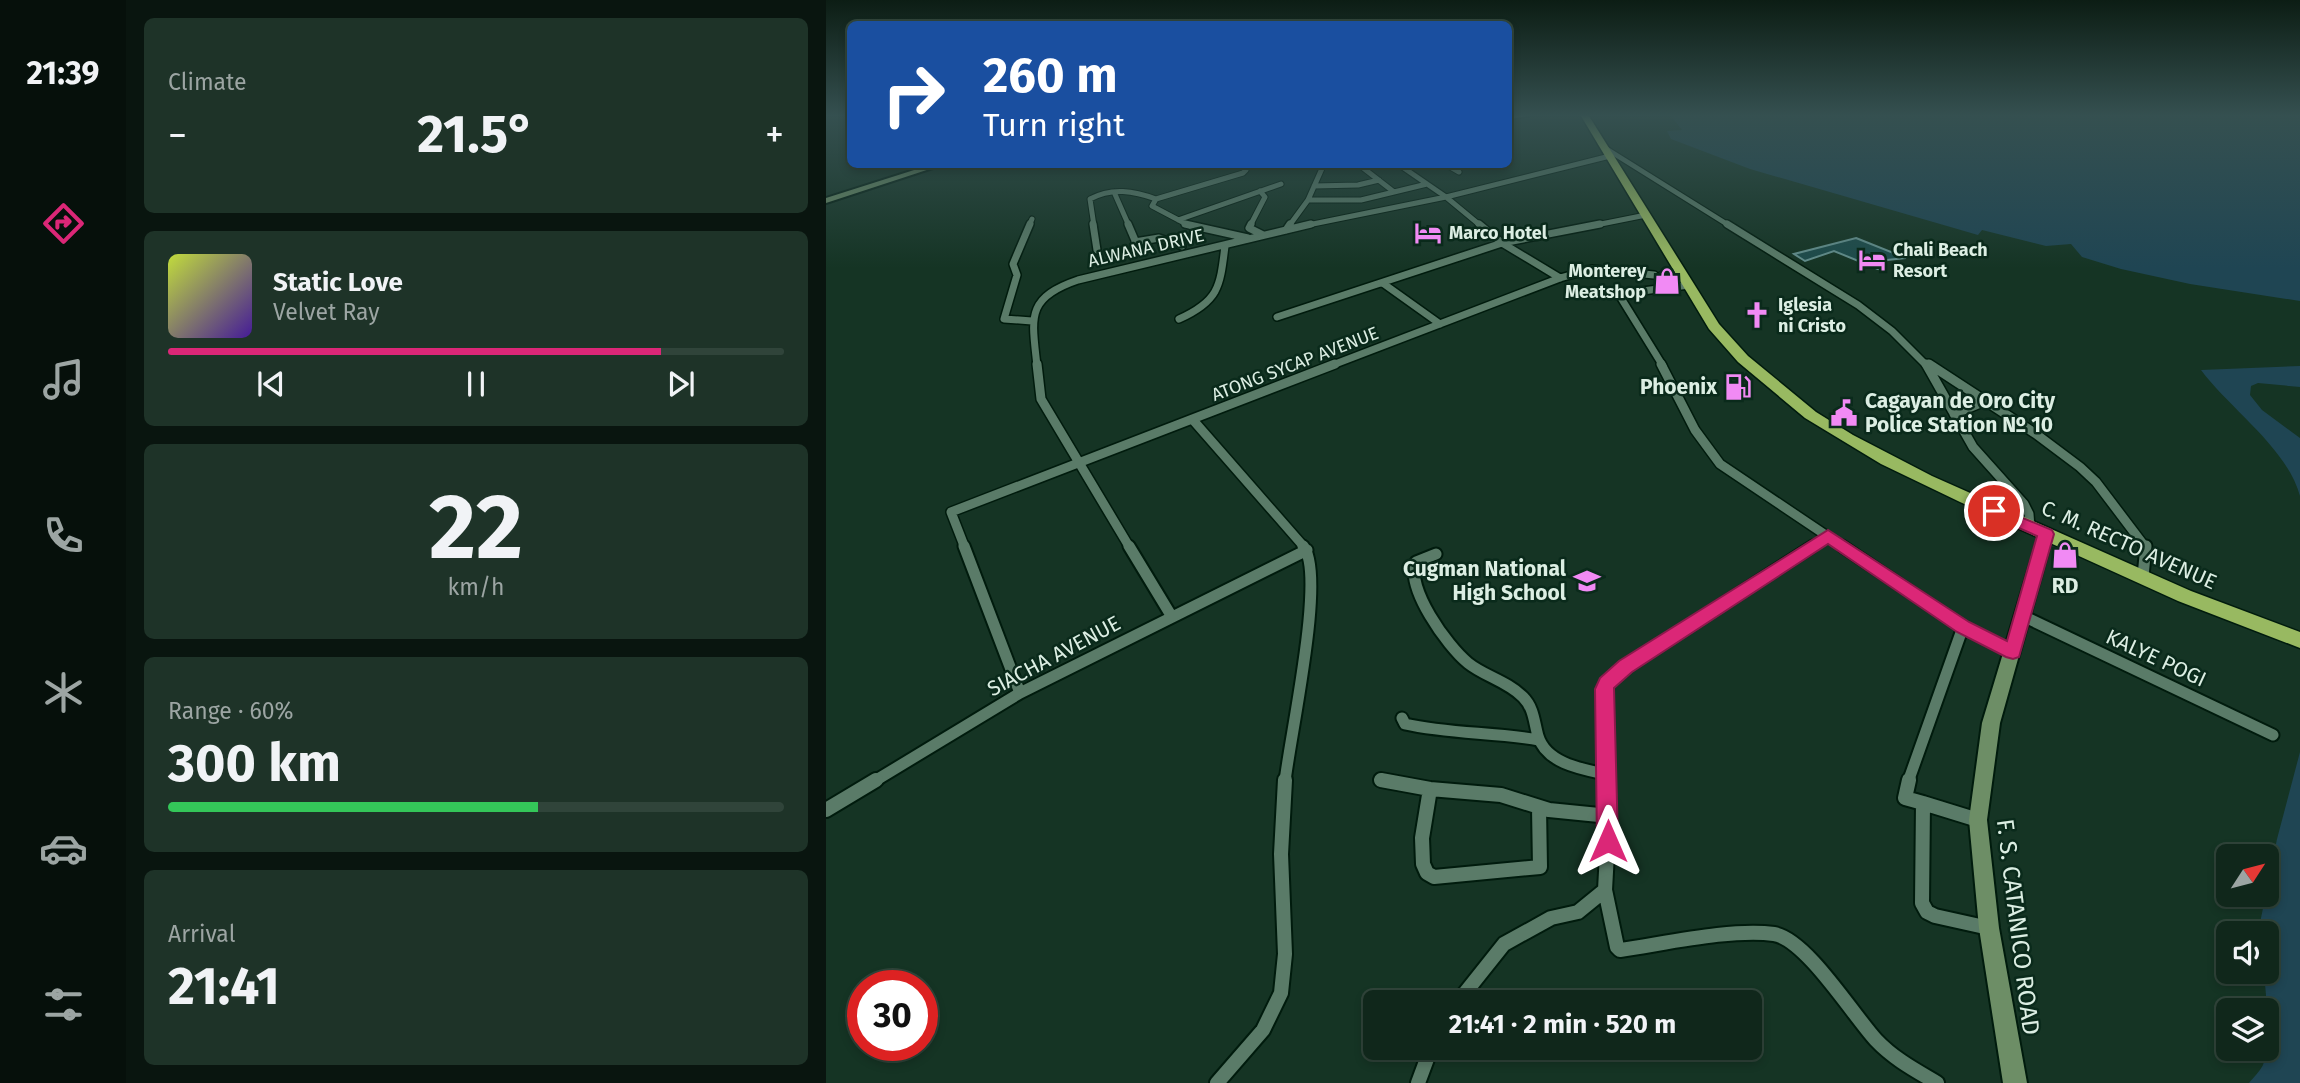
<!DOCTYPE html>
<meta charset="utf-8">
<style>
body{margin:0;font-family:"Fira Sans",sans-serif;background:#1e3328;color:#f1f3f6;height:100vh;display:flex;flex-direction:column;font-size:26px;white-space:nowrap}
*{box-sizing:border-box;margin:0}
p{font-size:23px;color:#9ca5a3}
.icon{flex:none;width:38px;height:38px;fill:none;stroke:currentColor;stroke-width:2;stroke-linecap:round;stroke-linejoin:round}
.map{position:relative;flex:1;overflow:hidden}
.details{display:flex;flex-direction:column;gap:18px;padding:18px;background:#09150f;width:700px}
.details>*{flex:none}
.top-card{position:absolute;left:21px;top:21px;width:665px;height:147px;border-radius:10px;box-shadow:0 4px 10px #0003,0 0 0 2px #30443a;background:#1a4fa0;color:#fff;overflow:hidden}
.needle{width:46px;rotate:54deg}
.buttons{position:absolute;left:1390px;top:844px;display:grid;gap:14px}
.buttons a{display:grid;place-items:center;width:63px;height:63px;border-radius:10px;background:#10271b;box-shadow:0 4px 10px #0003,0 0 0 2px #30443a;font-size:35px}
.speed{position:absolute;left:21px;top:970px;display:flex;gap:14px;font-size:35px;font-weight:700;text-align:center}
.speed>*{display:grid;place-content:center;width:91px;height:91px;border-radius:50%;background:#10271b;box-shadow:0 4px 10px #0003,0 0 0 2px #30443a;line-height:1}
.speed .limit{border:10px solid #d22;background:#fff;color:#111}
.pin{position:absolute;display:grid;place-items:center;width:60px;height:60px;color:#fff;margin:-30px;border:4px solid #fff;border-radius:50%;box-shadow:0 2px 7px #0007}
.me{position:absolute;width:77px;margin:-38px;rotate:0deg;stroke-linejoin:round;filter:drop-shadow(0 0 5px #0008)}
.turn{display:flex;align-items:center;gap:24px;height:147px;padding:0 21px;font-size:32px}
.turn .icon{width:91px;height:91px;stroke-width:2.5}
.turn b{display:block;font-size:49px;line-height:60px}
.big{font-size:52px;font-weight:700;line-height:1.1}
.details .tile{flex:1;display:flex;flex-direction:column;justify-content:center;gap:10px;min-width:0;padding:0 24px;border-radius:10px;background:#1e3328}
.details .dial{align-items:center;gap:0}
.dial b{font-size:91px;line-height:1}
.song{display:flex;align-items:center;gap:21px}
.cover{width:84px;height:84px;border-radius:10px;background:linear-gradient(135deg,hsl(70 70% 55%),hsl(260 70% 35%))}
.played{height:7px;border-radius:4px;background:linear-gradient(90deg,#db2777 80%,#30443a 80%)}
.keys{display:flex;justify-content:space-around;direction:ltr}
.heat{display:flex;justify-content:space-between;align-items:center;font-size:38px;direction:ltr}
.charge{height:10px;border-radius:5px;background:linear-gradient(90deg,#34c759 60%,#30443a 0)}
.trip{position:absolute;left:537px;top:990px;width:399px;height:70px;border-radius:10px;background:#10271b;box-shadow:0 4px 10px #0003,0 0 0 2px #30443a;font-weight:700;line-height:70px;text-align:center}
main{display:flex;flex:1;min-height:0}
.tab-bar{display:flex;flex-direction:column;width:126px;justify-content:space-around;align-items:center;background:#06100b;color:#9ca5a3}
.tab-bar .icon{width:49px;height:49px}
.tab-bar .selected{color:#db2777}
.tab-bar b{font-size:32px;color:#f1f3f6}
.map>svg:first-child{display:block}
.water{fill:#1f4553}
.building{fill:#1d4b4a;stroke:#628d8b;stroke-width:2}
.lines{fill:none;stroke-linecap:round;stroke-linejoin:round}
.street-far4-casing{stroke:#001b0d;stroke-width:7}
.street-far3-casing{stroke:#001b0d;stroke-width:10}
.street-far2-casing{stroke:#001b0d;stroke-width:12}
.street-far1-casing{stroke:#001b0d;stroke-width:15}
.street-casing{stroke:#001b0d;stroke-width:18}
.secondary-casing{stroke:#001b0d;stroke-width:4}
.highway-casing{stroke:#001b0d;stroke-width:3}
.street-far4{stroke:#5a7b68;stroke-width:5}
.street-far3{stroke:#5a7b68;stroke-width:7}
.street-far2{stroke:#5a7b68;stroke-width:9}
.street-far1{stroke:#5a7b68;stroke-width:11}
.street{stroke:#5a7b68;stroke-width:14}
.secondary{fill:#6d8e66;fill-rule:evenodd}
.highway{fill:#98b961;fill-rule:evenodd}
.route{fill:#db2777;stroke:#8e194d;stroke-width:2}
.labels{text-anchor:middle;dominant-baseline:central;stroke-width:5;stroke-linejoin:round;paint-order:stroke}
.far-poi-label{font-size:18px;font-weight:bold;fill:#dceee3;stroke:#0a2a1b;text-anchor:start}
.far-street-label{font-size:18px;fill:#dceee3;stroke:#0a2a1b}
.poi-label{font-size:21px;font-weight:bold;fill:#dceee3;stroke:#0a2a1b;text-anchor:end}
.street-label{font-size:21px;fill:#dceee3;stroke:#0a2a1b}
.near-street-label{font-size:24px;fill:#dceee3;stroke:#0a2a1b}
</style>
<main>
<nav class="tab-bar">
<b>21:39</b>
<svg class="icon selected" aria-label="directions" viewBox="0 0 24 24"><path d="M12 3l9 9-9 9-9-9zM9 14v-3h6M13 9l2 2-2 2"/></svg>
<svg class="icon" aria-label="music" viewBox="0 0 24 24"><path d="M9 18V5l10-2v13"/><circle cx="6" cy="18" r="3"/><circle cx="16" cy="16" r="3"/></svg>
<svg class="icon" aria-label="phone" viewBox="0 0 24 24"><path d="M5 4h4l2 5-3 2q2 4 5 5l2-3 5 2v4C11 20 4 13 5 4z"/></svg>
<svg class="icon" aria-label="climate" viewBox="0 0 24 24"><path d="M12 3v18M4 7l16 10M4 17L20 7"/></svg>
<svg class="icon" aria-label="car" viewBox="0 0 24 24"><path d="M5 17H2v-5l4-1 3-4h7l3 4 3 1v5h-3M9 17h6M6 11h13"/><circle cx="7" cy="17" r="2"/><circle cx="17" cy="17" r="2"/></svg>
<svg class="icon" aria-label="filters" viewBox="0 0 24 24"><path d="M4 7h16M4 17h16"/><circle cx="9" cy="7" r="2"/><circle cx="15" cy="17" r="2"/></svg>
</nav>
<section class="details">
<div class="tile"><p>Climate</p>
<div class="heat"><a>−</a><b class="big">21.5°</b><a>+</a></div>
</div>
<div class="tile">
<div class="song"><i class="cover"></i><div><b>Static Love</b><p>Velvet Ray</p></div></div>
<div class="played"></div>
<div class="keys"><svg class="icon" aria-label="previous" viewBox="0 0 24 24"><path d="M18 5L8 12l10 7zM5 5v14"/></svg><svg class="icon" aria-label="pause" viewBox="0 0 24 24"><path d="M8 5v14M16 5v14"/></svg><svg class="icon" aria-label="next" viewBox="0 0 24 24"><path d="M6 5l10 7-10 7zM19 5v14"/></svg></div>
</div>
<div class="tile dial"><b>22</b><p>km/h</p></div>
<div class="tile"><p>Range · 60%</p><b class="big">300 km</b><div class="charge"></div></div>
<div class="tile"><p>Arrival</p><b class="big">21:41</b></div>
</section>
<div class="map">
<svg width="1474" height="1083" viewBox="0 0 1474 1083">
<rect width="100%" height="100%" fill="#153424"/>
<!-- water -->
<path class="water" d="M845,116H1474V301L1364,284L1295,269L1256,257L1245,244L1220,246L1156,230L1152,235L924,169L845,139L841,131L856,130Z
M1474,366V387L1432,383L1425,386L1424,395L1436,410L1474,438V496C1461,448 1404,409 1375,370Z
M1474,752V1083H1423C1427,1078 1434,1071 1437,1065C1446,1040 1440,1000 1438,971H1440V933H1435L1434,923L1451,839Z"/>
<!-- building -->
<path class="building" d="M1030,238L1080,258L1061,260L1052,269L1008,251L979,261L968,254Z"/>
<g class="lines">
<defs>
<path id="street-far4" d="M779,148L904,226
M532,164L568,192
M572,164L620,197L655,226
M619,164L633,172
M488,186L532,185L553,180
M288,192L303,226
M330,199L326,206L364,226
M330,199L417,173L420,170L417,164
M482,200H535L601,184
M352,220L455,184
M203,226L206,219
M268,226L264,199C286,187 308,191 330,199
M424,226L439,197L434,191
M463,226L482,200L498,164
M477,226L620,197L784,156
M765,226L820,215"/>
<path id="street-far3" d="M204,224L187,264L191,275L178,319L206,321
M267,224L271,250
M302,224L311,245
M359,224L422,238
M425,224L423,228L437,235
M653,224L676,243L734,278
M901,224L1032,305L1066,331L1101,366
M460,230L464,224
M309,242L333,238L356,246
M835,276L860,279
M558,284L614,324
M451,317L676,243L774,224
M353,319C393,301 394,287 399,246
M1102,364L1105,366
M211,366C206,318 199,298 252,280L485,224
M504,366L734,278L766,269L828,275
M837,366L795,298L801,293L863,285"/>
<path id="street-far2" d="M211,364L215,399L304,548
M835,364L869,430L894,464L1019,548
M1100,364L1147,447L1198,504L1203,514L1204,527
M1103,364L1210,434L1254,467L1270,482L1320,548
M1128,414L1159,401
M367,420L479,548
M139,548L125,512L509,364
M984,548L1002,536"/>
<path id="street-far1" d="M138,546L194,693
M303,546L346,617
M1016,546L1137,627L1187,652
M610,554L590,562C579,587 621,646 642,663C658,676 681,681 697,697C708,708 708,722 712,736C720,763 755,769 779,774
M1317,576L1320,546
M1197,616L1447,735
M576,718L579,724C623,734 668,732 713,740
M555,780L564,782
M47,782L194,693L481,550
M459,782C463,740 501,573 477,546
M781,782L777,707L780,683L808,661L987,546
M1082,782L1137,627"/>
<path id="street" d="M555,780L604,789L675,795L723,810L783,816
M781,780L783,816L779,890L791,947L794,950C837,944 906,928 948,934C980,939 1027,1015 1050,1040C1068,1059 1089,1070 1111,1083
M1083,780L1079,798L1097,803
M604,789L596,838L597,864L601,873L608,877L714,867L713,808
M0,810L50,780
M1152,820L1097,803L1096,903L1101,912L1109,916L1163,928
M631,1003L678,944L725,918L752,912L779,890
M391,1083L437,1030L455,993L459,954L455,854L459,780
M592,1083L605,1048"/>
<path id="secondary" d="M682,116H702L682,119Z
M107,164H119L0,203V198Z
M1220,529L1227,534L1174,723L1161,820L1173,928L1201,1083H1177L1153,928L1143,820L1156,723L1213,534Z"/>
<path id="highway" d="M755,116H763L893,324L922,356L990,412L1027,435L1106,476L1365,591L1474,632V648L1352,601L1134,502L1055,464L979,418L912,362L883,329Z"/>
</defs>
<!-- street-far4 casing -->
<use href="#street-far4" class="street-far4-casing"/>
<!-- street-far3 casing -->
<use href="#street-far3" class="street-far3-casing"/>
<!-- street-far2 casing -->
<use href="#street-far2" class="street-far2-casing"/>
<!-- street-far1 casing -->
<use href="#street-far1" class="street-far1-casing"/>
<!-- street casing -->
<use href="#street" class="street-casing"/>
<!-- secondary casing -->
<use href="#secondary" class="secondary-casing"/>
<!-- highway casing -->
<use href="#highway" class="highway-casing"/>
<!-- street-far4 -->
<use href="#street-far4" class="street-far4"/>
<!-- street-far3 -->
<use href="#street-far3" class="street-far3"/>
<!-- street-far2 -->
<use href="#street-far2" class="street-far2"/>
<!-- street-far1 -->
<use href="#street-far1" class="street-far1"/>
<!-- street -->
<use href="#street" class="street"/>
<!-- secondary -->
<use href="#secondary" class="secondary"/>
<!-- highway -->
<use href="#highway" class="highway"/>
</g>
<!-- sky -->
<linearGradient id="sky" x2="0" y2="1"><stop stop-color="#0c1d14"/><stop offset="0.43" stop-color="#355050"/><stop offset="1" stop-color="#355050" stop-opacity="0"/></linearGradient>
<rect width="1474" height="268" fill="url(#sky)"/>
<!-- route -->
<path class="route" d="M1168,506L1226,530L1228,534L1193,657L1187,659L1180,657L1131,632L1002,544L806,672L788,688L792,841L789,848L782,851L774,848L771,841L769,689L774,678L793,661L1002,530L1143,622L1181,641L1211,536L1163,515L1161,511Z"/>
<!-- icons -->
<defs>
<symbol id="hotel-bare" viewBox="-9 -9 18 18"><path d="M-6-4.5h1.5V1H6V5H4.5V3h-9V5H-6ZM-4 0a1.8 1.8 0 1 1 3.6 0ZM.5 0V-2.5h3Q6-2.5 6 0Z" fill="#f18af4" stroke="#0a2a1b" stroke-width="2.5" paint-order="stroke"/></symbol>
<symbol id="shop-bare" viewBox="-9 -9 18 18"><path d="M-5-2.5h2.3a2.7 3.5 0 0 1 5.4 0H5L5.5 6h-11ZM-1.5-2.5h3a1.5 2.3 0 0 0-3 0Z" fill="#f18af4" stroke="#0a2a1b" stroke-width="2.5" paint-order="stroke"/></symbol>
<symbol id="church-bare" viewBox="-9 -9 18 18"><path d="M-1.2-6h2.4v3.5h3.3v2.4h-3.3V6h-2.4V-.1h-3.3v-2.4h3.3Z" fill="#f18af4" stroke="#0a2a1b" stroke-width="2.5" paint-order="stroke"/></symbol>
<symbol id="fuel-bare" viewBox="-9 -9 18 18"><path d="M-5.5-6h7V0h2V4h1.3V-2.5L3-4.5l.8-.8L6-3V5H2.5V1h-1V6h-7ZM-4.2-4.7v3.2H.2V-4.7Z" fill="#f18af4" stroke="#0a2a1b" stroke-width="2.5" paint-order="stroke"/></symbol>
<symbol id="civic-bare" viewBox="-9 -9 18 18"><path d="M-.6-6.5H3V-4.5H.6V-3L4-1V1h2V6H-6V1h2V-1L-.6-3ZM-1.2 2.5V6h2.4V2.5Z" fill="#f18af4" stroke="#0a2a1b" stroke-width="2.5" paint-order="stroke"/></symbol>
<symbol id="school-bare" viewBox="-9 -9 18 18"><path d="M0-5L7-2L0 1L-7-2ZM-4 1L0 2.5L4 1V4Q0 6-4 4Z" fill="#f18af4" stroke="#0a2a1b" stroke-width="2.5" paint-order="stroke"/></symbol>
</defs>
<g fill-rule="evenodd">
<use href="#hotel-bare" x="583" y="214" width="38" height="38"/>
<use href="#hotel-bare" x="1027" y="241" width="38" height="38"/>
<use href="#shop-bare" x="822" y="262" width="38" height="38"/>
<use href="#church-bare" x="912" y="296" width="38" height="38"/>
<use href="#fuel-bare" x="893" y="368" width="38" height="38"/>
<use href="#civic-bare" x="999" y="394" width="38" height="38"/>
<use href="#shop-bare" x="1220" y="536" width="38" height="38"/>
<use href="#school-bare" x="742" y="562" width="38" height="38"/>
</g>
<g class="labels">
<!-- far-poi labels -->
<g class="far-poi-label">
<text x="623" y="233">Marco Hotel</text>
<text x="1067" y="250">Chali Beach<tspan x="1067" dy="21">Resort</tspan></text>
<text x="820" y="271" text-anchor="end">Monterey<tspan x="820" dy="21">Meatshop</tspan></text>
<text x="952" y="305">Iglesia<tspan x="952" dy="21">ni Cristo</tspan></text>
</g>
<!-- far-street labels -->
<g class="far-street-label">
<text transform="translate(320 248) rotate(-13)">ALWANA DRIVE</text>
<text transform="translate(469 364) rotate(-21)">ATONG SYCAP AVENUE</text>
</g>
<!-- poi labels -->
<g class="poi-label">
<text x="891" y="387">Phoenix</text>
<text x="1039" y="401" text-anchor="start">Cagayan de Oro City<tspan x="1039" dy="24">Police Station № 10</tspan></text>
<text x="740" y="569">Cugman National<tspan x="740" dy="24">High School</tspan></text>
<text x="1239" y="586" text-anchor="middle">RD</text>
</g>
<!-- street labels -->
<g class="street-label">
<text transform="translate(1303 545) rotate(24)">C. M. RECTO AVENUE</text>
<text transform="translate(228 656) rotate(-28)">SIACHA AVENUE</text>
<text transform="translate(1330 658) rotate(25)">KALYE POGI</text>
</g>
<!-- near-street labels -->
<g class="near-street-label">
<text transform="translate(1192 927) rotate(83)">F. S. CATANICO ROAD</text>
</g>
</g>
</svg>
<div class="buttons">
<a><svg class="needle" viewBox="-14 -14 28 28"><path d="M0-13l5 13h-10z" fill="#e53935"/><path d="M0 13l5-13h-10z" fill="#9ca5a3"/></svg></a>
<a><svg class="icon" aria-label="sound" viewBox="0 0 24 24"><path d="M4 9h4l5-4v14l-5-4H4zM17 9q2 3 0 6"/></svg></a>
<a><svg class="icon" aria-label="layers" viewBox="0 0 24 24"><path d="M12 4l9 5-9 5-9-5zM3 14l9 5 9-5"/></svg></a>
</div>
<div class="speed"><div class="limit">30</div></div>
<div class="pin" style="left:1168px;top:511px;background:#d93025"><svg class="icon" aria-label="arrive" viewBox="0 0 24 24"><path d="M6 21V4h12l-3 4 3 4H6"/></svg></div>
<svg class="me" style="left:782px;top:841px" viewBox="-20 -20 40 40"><path d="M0-17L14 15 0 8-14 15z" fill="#db2777" stroke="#fff" stroke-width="4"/></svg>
<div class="trip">21:41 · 2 min · 520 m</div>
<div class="top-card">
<div class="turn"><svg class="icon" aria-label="right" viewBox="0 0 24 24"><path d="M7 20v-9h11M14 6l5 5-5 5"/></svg><div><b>260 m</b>Turn right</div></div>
</div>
</div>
</main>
